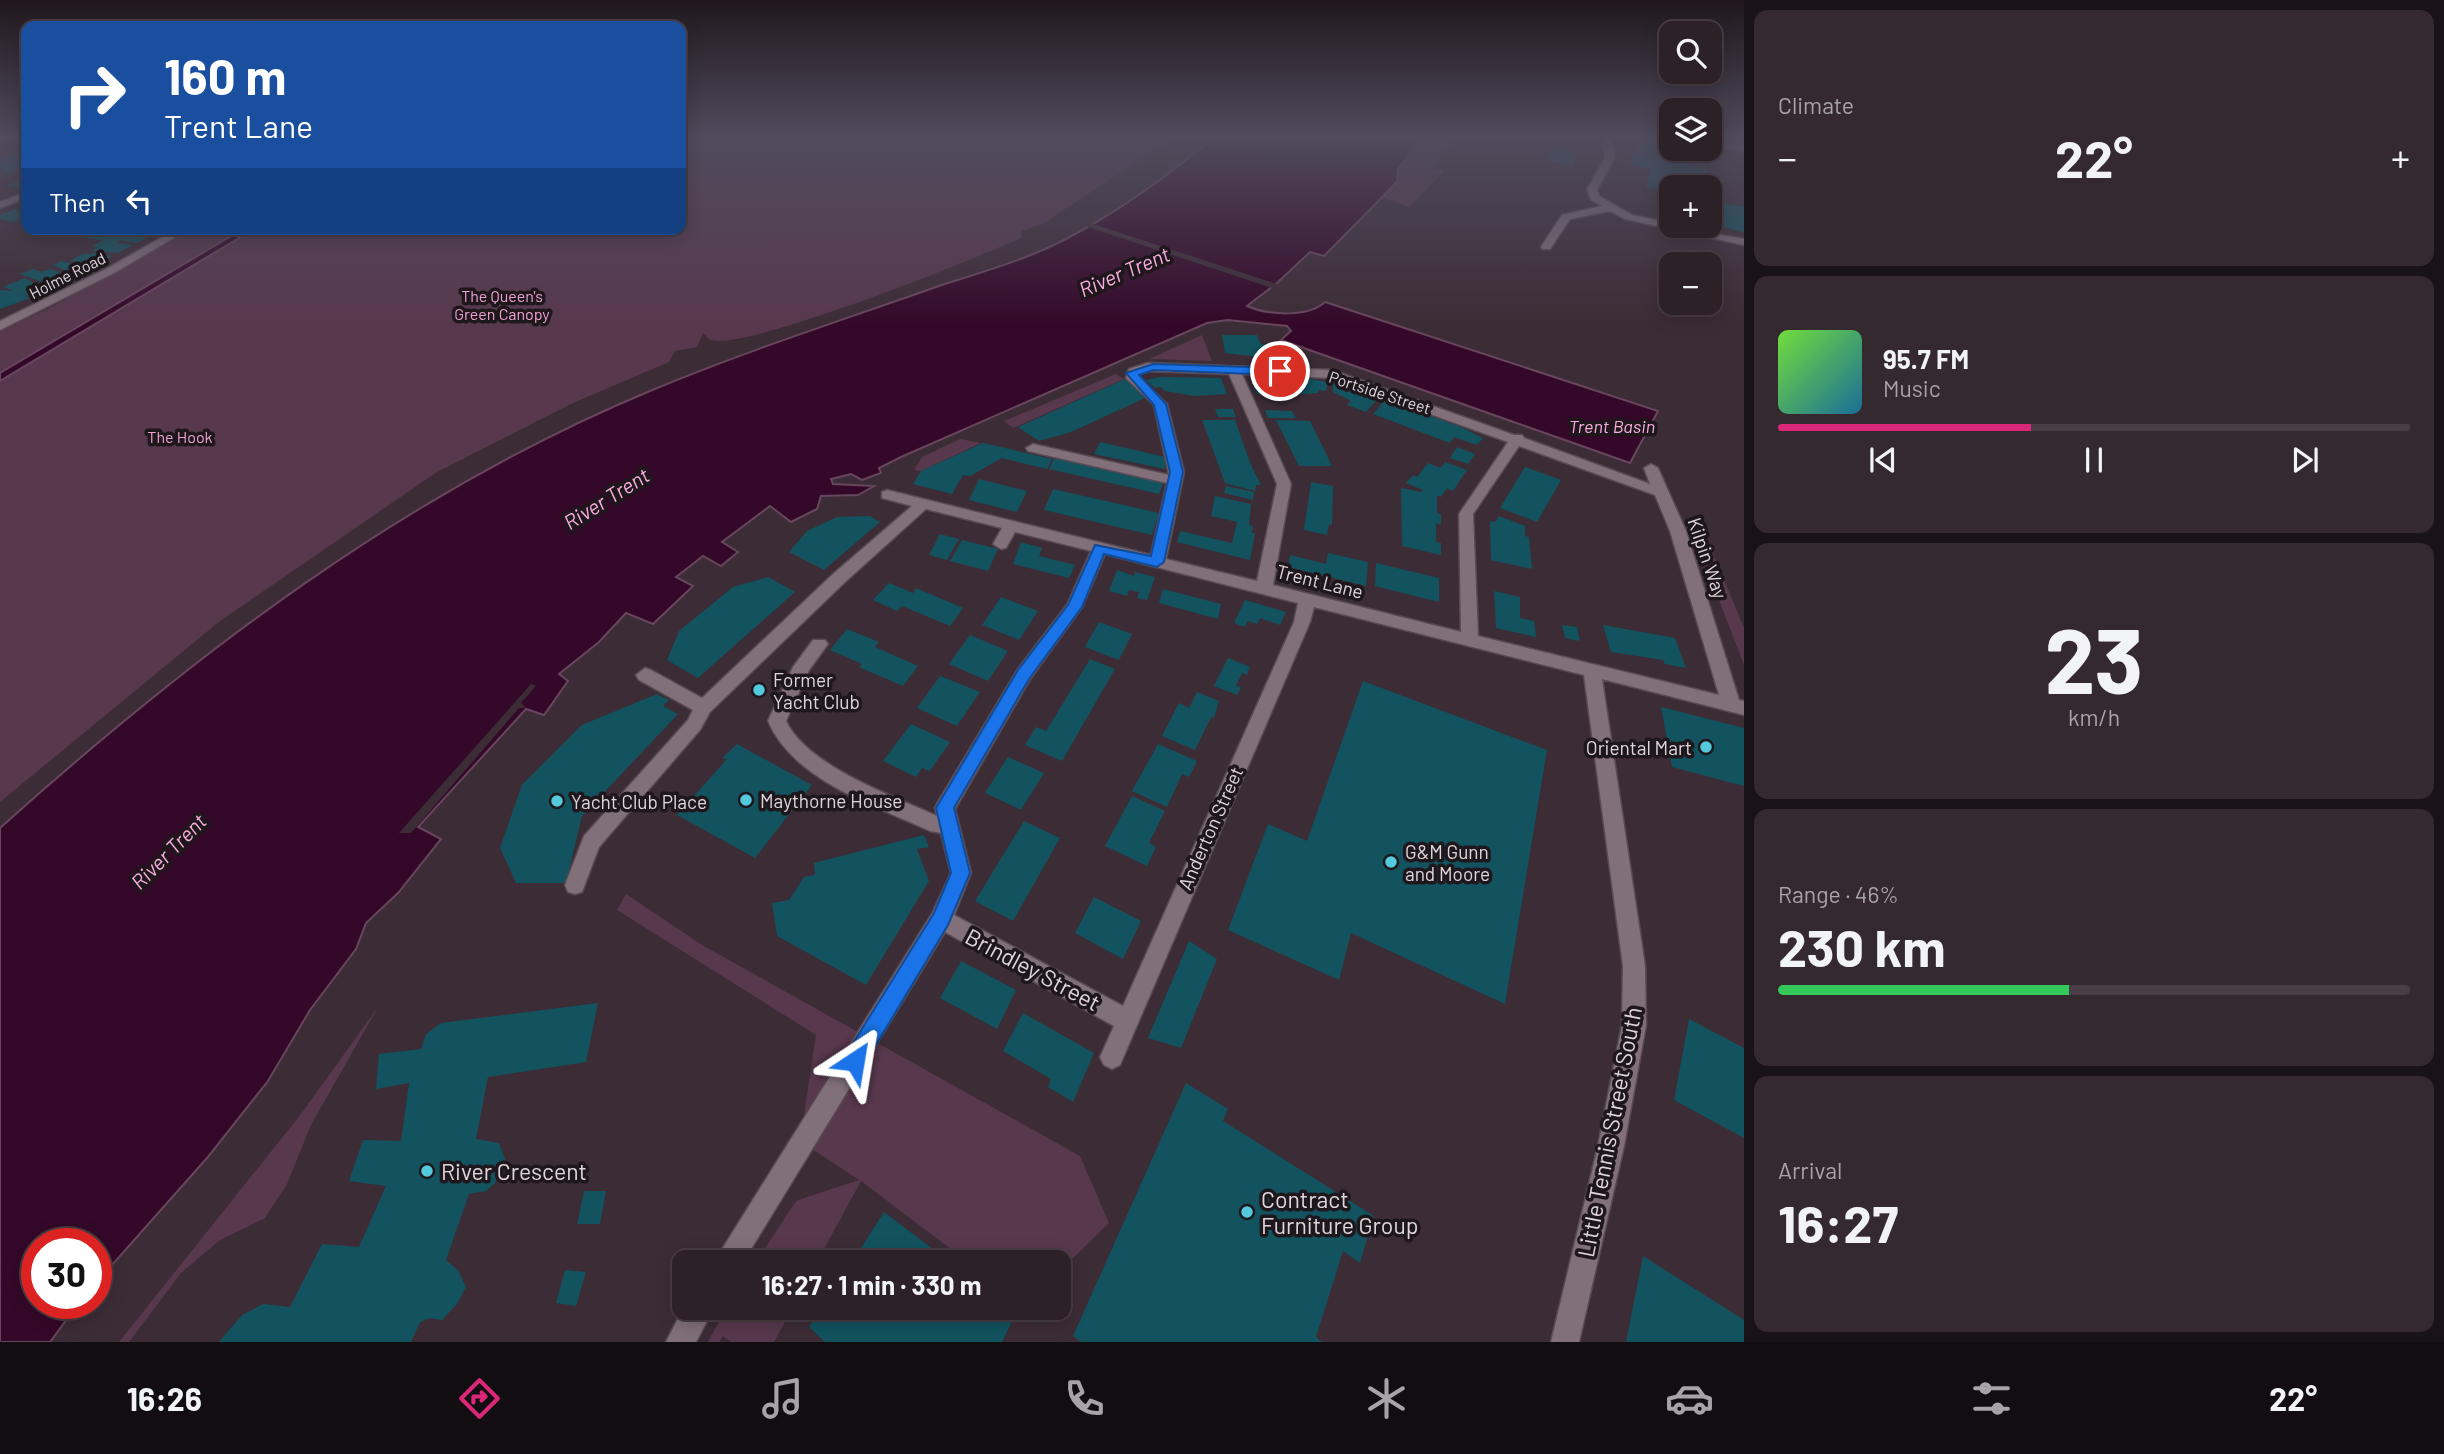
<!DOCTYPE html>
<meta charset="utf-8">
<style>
body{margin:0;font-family:Barlow,sans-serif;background:#352930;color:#f1f3f6;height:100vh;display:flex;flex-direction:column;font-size:26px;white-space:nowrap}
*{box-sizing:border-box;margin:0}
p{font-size:23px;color:#a7a3a8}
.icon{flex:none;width:38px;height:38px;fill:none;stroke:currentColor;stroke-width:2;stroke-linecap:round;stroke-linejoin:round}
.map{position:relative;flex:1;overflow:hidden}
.sheet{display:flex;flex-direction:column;gap:10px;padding:10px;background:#191216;width:700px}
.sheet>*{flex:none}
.top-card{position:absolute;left:21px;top:21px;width:665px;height:214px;border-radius:14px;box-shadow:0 4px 18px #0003,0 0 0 2px #483e45;background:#1a4fa0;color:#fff;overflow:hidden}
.tools{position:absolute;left:1659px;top:21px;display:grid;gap:14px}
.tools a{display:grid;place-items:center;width:63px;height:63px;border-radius:14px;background:#2d2128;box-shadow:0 4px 18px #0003,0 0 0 2px #483e45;font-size:35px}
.speed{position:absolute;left:21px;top:1228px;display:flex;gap:14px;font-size:35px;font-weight:700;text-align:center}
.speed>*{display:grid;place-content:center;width:91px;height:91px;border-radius:50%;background:#2d2128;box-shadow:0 4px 18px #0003,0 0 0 2px #483e45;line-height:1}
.speed .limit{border:10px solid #d22;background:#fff;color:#111}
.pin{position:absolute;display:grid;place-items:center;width:60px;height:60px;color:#fff;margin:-30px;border:4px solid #fff;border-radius:50%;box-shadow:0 2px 7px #0007}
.me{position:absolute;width:77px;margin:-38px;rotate:33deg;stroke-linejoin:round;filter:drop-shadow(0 0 5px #0008)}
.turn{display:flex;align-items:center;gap:24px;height:147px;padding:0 28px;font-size:32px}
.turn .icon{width:91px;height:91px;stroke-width:2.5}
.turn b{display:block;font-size:49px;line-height:60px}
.then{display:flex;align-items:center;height:66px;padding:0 28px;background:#0003;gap:14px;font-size:26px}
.big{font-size:52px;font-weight:700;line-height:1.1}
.sheet .widget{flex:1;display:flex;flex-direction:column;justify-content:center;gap:10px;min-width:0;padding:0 24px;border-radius:14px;background:#352930}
.sheet .dial{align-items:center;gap:0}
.dial b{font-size:91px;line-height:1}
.song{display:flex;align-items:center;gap:21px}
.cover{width:84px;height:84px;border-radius:10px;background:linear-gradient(135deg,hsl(100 70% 55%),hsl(200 70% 35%))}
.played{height:7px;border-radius:4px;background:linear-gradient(90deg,#db2777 40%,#483e45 40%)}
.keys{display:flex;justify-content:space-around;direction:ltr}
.heat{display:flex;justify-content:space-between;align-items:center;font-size:38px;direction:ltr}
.charge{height:10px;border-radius:5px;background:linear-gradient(90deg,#34c759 46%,#483e45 0)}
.trip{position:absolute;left:672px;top:1250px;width:399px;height:70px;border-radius:14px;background:#2d2128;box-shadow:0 4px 18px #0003,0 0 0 2px #483e45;font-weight:700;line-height:70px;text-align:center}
.tabs{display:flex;height:112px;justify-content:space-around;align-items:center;background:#120d10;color:#a7a3a8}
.tabs .icon{width:49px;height:49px}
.tabs .active{color:#db2777}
.tabs b{font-size:32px;color:#f1f3f6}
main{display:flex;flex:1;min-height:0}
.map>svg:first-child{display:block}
.green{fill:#58384d}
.water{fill:#340828;stroke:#68465e;stroke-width:2}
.pier{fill:#3c2c36}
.building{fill:#12535f}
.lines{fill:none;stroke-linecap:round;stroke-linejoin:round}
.street-casing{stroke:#574a52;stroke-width:3}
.street{fill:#816f7a;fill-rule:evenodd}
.route{fill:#1a73e8;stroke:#114b97;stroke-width:2}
.poi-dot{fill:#55cadf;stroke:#1e171b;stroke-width:2.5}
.labels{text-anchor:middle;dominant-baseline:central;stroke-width:7;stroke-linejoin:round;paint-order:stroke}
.far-street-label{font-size:16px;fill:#e0d5dc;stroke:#1e171b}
.far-park-label{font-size:16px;fill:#efa1d4;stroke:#1e171b}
.far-water-label{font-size:18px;font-style:italic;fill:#faacdf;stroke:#1e171b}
.street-label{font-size:19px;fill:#e0d5dc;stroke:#1e171b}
.poi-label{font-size:19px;fill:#e0d5dc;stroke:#1e171b;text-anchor:start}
.water-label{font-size:21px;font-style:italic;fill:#faacdf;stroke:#1e171b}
.near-street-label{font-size:23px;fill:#e0d5dc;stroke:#1e171b}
.near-poi-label{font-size:23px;fill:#e0d5dc;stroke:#1e171b;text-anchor:start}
</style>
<main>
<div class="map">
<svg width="1744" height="1342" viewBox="0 0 1744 1342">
<rect width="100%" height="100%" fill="#3c2c36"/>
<!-- green -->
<path class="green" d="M681,137H1175L1044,223L1022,231L1021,238C975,259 747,351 710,340L703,333L697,347L675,351L669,362L573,403L437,472L220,621L0,802V331L49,308L193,229H681Z
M1423,137H1456L1432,168L1444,171L1409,207L1382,197L1398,178V169Z
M1202,335L1212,361L1149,359Z
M1116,374L1124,379L1013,428L1004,421Z
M960,439L981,443L921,471L914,470L922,457Z
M1696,540L1705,542L1711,548L1744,628V665Z
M626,894L702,945L1080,1156L1109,1223L1059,1272V1262H968L861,1181L817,1262H756L796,1201L859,1180L800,1141L816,1035L617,910Z
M378,1007L311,1125L287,1184L265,1218L220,1240L181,1273L129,1342H119L301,1114Z
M727,1307H793L774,1342H731L723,1336L719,1342H708Z"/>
<!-- water -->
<path class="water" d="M1214,137H1423L1398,169L1397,182L1324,256L1310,252L1278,282L1247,306C1267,315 1308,318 1325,302L1658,411L1630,463L1281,340L1291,331L1287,326L1228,320L1207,323L901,457L879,468L881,473L862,480L851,474L831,479L833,484L874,486L858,495L821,496L817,509L791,522L770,506L722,542L738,552L721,566L703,556L676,577L693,586L653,624L626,613L599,642L559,674L568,681L544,715L526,709L418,827L441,839L398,893L366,923L356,949L310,1010L268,1081L207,1158L96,1283V1244H37V1304H78L50,1342H0V828C194,654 407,492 650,391C743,352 840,321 936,287C978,273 1023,261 1062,241C1117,213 1168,176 1214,137Z
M243,229H254L0,381V373Z"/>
<!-- pier -->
<path class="pier" d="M1087,222L1280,285L1275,289L1082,225Z
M531,684L536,686L521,703L526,708H519L411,833H399Z"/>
<!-- building -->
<path class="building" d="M1641,137L1671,143V149H1695L1690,166L1707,169L1704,180L1708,181L1707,187H1671V192L1646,187L1651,169L1630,165Z
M1552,147L1576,151L1573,166L1548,160Z
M23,152L26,155L18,158L26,163V167L7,173L0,168V163L4,162L0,158Z
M23,179L26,180V188L21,190L7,185Z
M1710,200L1744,207V232L1710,224Z
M16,209L26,212V217L15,222L0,219V215Z
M123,229L158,231L137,243L121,240L117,243L133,245L118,253L91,251L98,247L92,246L103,240L86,238L102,230L117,232Z
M96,253L112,256L86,271L76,269L82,266L76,265L80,262L69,261L82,254Z
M61,261L69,263L77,266L66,271L53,265Z
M33,269L42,272L50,269L60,272L55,274L59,276L67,272L78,276L54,286L20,274Z
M25,278L46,290L30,297L19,292L30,298L0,309V290L14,291L3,287Z
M1222,335H1257L1261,344L1273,346L1276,354L1259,353L1260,357L1225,353Z
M1282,348L1293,349L1299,360H1287Z
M1160,377L1221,378L1227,394L1194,396L1165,391L1161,387L1155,388L1146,380Z
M1250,378L1310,379L1328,382L1326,391L1319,390L1318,393L1292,395L1293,397H1274L1257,394Z
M1125,379L1144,393L1141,395L1145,398L1071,432L1039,441L1018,427Z
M1333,383L1349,386L1379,397L1366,412L1347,405L1351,401L1333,392Z
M1385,400L1461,427L1483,438L1477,445L1454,437L1450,443L1373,414Z
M1215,409H1233L1236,417H1218Z
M1265,410L1292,411L1296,418H1268Z
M1202,420H1235L1251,465L1261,485H1256L1255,491L1225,483Z
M1276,420L1310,421L1332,466H1299Z
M1100,442L1165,457V469L1094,454Z
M983,443L1052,459L1047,469L1002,458L970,476L963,475L952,494L913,484L921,471Z
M1457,447L1475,454L1468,464L1450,458Z
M1055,456L1164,481L1159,494L1049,469Z
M1445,462L1467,470L1453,491L1447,488L1441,497L1437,495V513L1441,514V525L1436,523V542L1441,543V555L1402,546L1401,488L1422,492L1423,490L1406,483L1413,475L1417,477L1428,463L1441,468Z
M1525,467L1561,480L1537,522L1500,508Z
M979,479L1027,491L1017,512L969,500Z
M1311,482L1333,486L1332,525L1329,524L1327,535L1304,530Z
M1226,486L1254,492L1253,500L1224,493Z
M1053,489L1159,513L1152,535L1044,510Z
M1215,496L1251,504L1249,525L1253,526L1252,533H1255L1250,560L1177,542L1180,531L1232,543L1237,522L1211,516Z
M870,516L880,522L824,570L789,552L807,531L837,517Z
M1499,516L1525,526V536L1529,537L1532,569L1491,560L1490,521L1495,522Z
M940,534L959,539L947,560L929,555Z
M962,540L998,549L988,571L950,561Z
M1021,542L1042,548L1039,556L1075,565L1069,578L1013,564Z
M1328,553L1368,562L1366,586L1288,567L1290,555L1326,564Z
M1376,563L1439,578V602L1375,586Z
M1117,570L1134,576L1135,572L1155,577L1147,600L1137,598L1139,592L1129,590L1127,596L1109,591Z
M768,577L795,592L698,678L667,660L679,631L733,587Z
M889,583L913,593L916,588L963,608L950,626L902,606L897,611L873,600Z
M1163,589L1221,604L1218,619L1159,603Z
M1494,591L1520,597V618L1534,621L1536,637L1496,628Z
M1001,597L1038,611L1019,640L982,625Z
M1245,600L1286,612L1280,625L1260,618L1257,624L1248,621L1245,627L1234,623Z
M1099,622L1132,634L1119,660L1085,647Z
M1562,625L1577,627L1580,641L1565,638Z
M1603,625L1675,638L1686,668L1665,664L1663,660L1611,652Z
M847,629L879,642L875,647L918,666L903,686L859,667L862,664L830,650Z
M970,635L1008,651L988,681L949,664Z
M1228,658L1250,667L1247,675L1242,673L1236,686L1241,687L1237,695L1214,686Z
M1090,659L1115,669L1062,761L1025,745L1036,727L1046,731Z
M940,676L980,692L957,726L917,708Z
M1363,681L1547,750L1505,1004L1351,933L1339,980L1228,930L1268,824L1307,841Z
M1197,692L1219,701L1214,718L1211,717L1195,750L1162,736L1179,703L1189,708Z
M657,694L669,700L663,706L678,714L582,816L566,883H516L500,848L522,785L582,725Z
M1661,707L1744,728V786L1672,767Z
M911,724L950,742L930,771L922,768L916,777L883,761Z
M737,744L812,785L755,858L677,815L727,759L722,758Z
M1158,744L1197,761L1189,777L1182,774L1167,807L1132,791Z
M1008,757L1044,773L1021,810L985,793Z
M1132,796L1165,811L1149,843L1156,847L1147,866L1105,846Z
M1024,821L1060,838L1013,921L975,901Z
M924,835L929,847L917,849L929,881L866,985L777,936L772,903L789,900L804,877L815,875L814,863Z
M1094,897L1141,921L1123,959L1075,933Z
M1189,941L1217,959L1181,1048L1148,1038Z
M961,961L1016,990L997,1029L940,998Z
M598,1003L586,1062L488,1077L476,1139L499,1143L506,1162L495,1183L486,1191L469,1194L446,1260L458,1270L466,1287L457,1304L442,1320L430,1318L420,1322L411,1342H219L242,1315L263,1304L290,1307L322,1244L359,1247L386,1186L349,1181L363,1140L401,1141L409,1083L376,1089L379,1054L421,1049L426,1034L441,1023Z
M1023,1013L1094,1053L1073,1102L1048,1087L1051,1079L1003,1051Z
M1689,1019L1744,1048V1138L1674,1100Z
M1186,1083L1228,1109L1223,1121L1374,1216L1360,1263L1343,1251L1316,1337L1322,1342H1081L1073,1336Z
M584,1191H606L600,1224H577Z
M884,1212L950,1262H852Z
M1643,1256L1744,1320V1342H1626Z
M565,1270L586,1272L576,1306L556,1303Z
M822,1307H1012L1017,1311L1002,1342H825L809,1327Z"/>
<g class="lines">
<defs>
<path id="street" d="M1602,137H1610L1615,157L1597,190L1599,196L1632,215L1671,223V226L1744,239V245L1625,219L1610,211L1570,219L1550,249H1542L1541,247L1562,215L1602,206L1591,200L1587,190L1605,157Z
M1710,140L1744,145V151L1710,146Z
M26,192V198L0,208V202Z
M176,229H189L116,272L0,330V321L108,268Z
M1148,363L1332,370L1514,435H1522L1524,438L1650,484L1644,468L1651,464L1658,468L1686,531L1739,700L1744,701V715L1602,679L1645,966L1646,1025L1624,1146L1579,1342H1551L1598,1146L1622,1025L1623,966L1584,675L1314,607L1310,622L1120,1065L1112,1069L1104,1065L1100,1057L1114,1026L945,932L743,1262H714L933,912L951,873L941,833L930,831C874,805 794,781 768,721L793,667L813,640H825L828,644L809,670L786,721C807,766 893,796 937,816L935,808L938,802L1018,669L1067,605L1091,551L1015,532L1006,548L1001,549L993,544L1002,528L926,509L844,583L710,712L700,730L599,847L582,892L575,894L568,892L565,885L584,836L688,720L693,710L639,680L636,675L645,668L651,670L702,698L832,575L912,506L882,498V492L887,490L1151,555L1167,483L1028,451L1026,448L1033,444L1169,475L1154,405L1126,378L1129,369ZM1149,371L1229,374L1277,484L1257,581L1166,559L1184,472L1167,404L1138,377L1139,374ZM1242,374L1330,378L1508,442L1459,514L1461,632L1273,585L1291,484ZM1519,446L1655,495L1670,531L1719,695L1478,636L1473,514ZM1105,554L1298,603L1294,622L1123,1006L954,915L971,873L955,809L1030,679L1082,607Z
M684,1307H714L696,1342H666Z"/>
</defs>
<!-- street casing -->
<use href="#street" class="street-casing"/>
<!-- street -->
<use href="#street" class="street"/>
</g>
<!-- sky -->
<linearGradient id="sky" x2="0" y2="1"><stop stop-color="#21181e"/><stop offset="0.42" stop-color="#504b5d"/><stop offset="1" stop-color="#504b5d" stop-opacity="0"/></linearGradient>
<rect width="1744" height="325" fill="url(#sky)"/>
<!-- route -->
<path class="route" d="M1153,364L1280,368L1286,371L1280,375L1153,370L1139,375L1166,404L1183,472L1164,562L1157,567L1104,554L1082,607L1029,679L954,808L970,873L948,925L862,1068L855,1072L847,1068L844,1061L847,1053L934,913L951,873L936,808L1018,670L1068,605L1095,545L1151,556L1170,472L1154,405L1126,373Z"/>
<!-- markers -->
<g class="poi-dot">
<circle cx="759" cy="690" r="7"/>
<circle cx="1706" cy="747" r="7"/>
<circle cx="746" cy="800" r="7"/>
<circle cx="557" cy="801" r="7"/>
<circle cx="1391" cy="862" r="7"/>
<circle cx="427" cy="1171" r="7"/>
<circle cx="1247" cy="1212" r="7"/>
</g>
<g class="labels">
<!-- far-street labels -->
<g class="far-street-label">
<text transform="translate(67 275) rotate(-27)">Holme Road</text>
<text transform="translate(1380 392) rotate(18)">Portside Street</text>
</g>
<!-- far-park labels -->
<g class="far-park-label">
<text x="502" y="295">The Queen's<tspan x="502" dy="18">Green Canopy</tspan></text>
<text x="180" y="436">The Hook</text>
</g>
<!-- far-water labels -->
<g class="far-water-label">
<text x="1612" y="426">Trent Basin</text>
</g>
<!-- street labels -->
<g class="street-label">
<text transform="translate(1708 558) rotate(71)">Kilpin Way</text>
<text transform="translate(1320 581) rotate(14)">Trent Lane</text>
<text transform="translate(1210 828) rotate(-66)">Anderton Street</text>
</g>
<!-- poi labels -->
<g class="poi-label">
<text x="773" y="679">Former<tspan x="773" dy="22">Yacht Club</tspan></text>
<text x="1692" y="747" text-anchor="end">Oriental Mart</text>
<text x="760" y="800">Maythorne House</text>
<text x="571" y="801">Yacht Club Place</text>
<text x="1405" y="851">G&amp;M Gunn<tspan x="1405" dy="22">and Moore</tspan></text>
</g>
<!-- water labels -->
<g class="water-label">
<text transform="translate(1124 271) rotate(-23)">River Trent</text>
<text transform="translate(606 498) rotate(-32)">River Trent</text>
<text transform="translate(168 851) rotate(-45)">River Trent</text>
</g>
<!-- near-street labels -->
<g class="near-street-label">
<text transform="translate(1033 969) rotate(28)">Brindley Street</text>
<text transform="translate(1609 1132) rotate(-79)">Little Tennis Street South</text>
</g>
<!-- near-poi labels -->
<g class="near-poi-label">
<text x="441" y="1171">River Crescent</text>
<text x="1261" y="1199">Contract<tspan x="1261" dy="26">Furniture Group</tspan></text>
</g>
</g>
</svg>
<div class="tools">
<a><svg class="icon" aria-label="search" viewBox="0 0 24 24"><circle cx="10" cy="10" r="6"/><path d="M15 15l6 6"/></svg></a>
<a><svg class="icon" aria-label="layers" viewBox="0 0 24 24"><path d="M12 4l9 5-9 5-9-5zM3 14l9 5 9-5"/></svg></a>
<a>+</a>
<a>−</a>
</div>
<div class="speed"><div class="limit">30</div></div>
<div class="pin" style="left:1280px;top:371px;background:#d93025"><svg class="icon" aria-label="arrive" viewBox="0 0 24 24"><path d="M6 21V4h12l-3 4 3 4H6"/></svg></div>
<svg class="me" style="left:855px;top:1061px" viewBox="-20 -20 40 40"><path d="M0-17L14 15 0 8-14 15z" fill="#1a73e8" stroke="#fff" stroke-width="4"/></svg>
<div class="trip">16:27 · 1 min · 330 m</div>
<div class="top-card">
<div class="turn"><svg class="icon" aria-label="right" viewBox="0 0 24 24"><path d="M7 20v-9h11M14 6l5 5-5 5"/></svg><div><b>160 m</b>Trent Lane</div></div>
<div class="then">Then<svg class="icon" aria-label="left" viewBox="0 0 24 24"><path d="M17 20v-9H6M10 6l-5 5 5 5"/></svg></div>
</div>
</div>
<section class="sheet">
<div class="widget"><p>Climate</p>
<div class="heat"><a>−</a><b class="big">22°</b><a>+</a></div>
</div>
<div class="widget">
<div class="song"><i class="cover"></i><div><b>95.7 FM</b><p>Music</p></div></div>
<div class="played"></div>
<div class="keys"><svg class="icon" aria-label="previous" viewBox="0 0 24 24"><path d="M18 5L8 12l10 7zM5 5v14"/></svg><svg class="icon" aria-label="pause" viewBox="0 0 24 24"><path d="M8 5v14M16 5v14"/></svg><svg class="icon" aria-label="next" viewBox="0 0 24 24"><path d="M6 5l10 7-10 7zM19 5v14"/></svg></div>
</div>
<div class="widget dial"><b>23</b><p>km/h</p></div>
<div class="widget"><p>Range · 46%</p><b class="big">230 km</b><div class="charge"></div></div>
<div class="widget"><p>Arrival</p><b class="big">16:27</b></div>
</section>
</main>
<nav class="tabs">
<b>16:26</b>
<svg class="icon active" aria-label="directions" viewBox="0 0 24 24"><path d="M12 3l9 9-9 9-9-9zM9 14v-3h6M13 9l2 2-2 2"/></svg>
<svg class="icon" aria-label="music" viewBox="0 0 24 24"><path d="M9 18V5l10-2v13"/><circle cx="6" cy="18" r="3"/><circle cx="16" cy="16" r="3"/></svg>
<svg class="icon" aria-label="phone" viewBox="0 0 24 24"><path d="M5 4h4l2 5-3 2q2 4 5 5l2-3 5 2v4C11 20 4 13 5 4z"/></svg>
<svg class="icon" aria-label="climate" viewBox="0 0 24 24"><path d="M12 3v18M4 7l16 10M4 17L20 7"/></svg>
<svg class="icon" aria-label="car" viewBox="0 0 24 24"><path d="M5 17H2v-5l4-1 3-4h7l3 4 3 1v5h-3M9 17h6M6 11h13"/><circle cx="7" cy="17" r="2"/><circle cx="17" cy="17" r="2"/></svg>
<svg class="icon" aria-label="filters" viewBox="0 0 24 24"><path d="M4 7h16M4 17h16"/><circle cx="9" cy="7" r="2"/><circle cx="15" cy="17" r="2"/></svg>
<b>22°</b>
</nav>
